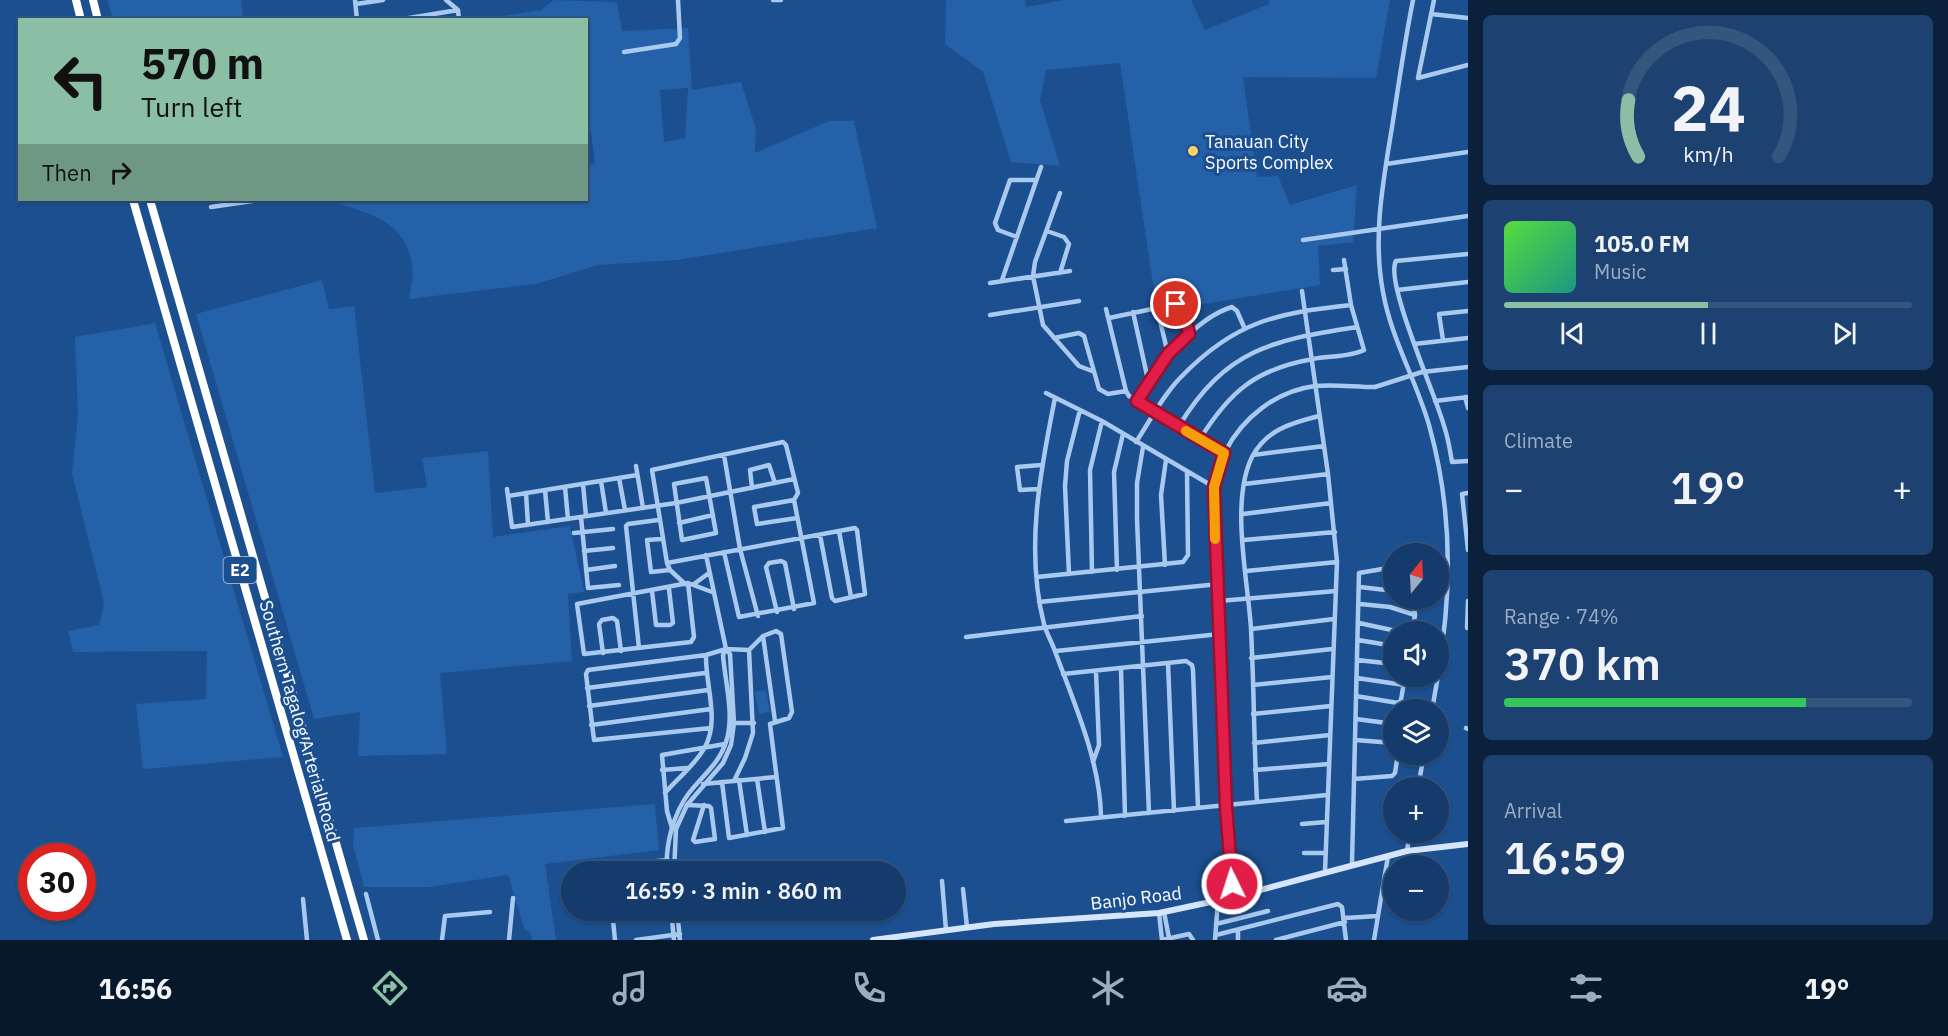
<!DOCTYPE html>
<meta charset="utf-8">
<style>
body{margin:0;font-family:"IBM Plex Sans",sans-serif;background:#1d4271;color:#f1f3f6;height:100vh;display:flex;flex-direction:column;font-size:22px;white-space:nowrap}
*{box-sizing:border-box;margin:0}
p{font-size:20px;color:#9dadc1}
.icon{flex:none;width:33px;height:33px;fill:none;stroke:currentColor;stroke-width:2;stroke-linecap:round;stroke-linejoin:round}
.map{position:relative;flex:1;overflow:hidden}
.sheet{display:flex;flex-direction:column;gap:15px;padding:15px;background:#0b203b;width:480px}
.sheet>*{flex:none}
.top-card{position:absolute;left:18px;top:18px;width:570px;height:183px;border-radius:0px;box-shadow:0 2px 4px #0004,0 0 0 2px #33557e;background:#8abfa5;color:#111;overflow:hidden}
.needle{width:39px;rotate:18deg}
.controls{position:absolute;left:1383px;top:543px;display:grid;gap:12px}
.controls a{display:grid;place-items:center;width:66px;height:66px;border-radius:50%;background:#143b6b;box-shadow:0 2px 4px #0004,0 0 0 2px #33557e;font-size:30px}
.speed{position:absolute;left:18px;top:843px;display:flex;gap:12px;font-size:30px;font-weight:700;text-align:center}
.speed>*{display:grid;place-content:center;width:78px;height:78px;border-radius:50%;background:#143b6b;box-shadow:0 2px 4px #0004,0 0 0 2px #33557e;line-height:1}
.speed .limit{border:9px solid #d22;background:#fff;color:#111}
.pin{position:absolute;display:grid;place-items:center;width:51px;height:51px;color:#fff;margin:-26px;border:3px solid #fff;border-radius:50%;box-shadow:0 2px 6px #0007}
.me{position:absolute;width:66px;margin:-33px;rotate:356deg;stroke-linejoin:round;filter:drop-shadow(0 0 4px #0008)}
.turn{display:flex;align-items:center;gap:21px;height:126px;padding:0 24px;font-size:27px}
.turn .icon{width:78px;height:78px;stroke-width:2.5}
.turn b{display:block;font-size:42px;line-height:51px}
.then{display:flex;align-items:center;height:57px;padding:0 24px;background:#0003;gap:12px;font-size:22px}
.big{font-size:45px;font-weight:600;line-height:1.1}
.sheet .card{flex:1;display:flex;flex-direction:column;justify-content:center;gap:9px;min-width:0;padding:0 21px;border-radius:9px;background:#1d4271}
.sheet .dial{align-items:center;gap:0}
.dial svg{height:156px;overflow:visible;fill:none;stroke:#33557e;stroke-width:7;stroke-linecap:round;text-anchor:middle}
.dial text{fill:#f1f3f6;stroke:none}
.song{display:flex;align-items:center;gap:18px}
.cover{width:72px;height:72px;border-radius:9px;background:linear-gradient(135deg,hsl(110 70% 55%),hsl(170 70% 35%))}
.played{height:6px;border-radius:3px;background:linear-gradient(90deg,#8abfa5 50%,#33557e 50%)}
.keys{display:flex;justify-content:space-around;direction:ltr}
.heat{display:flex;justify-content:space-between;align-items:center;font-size:33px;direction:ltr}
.charge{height:9px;border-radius:4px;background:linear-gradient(90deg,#34c759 74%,#33557e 0)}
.trip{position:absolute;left:561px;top:861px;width:345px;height:60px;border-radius:30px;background:#143b6b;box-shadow:0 2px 4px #0004,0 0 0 2px #33557e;font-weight:600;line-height:60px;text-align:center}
.dock{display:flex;height:96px;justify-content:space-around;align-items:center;background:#08182b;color:#9dadc1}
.dock .icon{width:42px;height:42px}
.dock .selected{color:#8abfa5}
.dock b{font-size:27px;color:#f1f3f6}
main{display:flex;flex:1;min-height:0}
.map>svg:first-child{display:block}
.green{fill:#2461a8;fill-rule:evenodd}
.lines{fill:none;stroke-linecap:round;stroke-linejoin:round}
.street{stroke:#a9c9ee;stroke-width:4.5}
.secondary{stroke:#d6e6fa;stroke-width:6}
.highway{stroke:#fff;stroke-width:8}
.street-bridge{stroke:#a9c9ee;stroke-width:4.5}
.route-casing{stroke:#92132f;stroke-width:15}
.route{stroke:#e11d48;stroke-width:10}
.slow{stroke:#f59e0b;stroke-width:10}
.poi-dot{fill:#ffd166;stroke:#1b4f8f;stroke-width:2}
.labels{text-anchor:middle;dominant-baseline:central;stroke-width:6;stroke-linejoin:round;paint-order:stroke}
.shield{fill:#1b4f8f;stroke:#bbcadd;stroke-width:1.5}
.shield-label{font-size:16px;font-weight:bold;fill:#fff}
.poi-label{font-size:18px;fill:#fff;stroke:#1b4f8f;text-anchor:start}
.street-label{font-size:18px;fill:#fff;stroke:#1b4f8f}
</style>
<main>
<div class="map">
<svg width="1468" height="940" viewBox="0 0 1468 940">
<rect width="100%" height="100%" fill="#1b4f8f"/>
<!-- green -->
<path class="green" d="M107,0H241L243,19H113Z
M554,0L617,2L622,31L688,28L692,90L741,82L756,129L755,153L829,121H854L877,228L677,260L598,265L536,284L409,299C410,289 414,276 412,266C408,224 371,213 336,203L358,200H586L587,165L595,163L586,97V20L492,18L541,10ZM688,88L685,138L664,142L660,90Z
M946,0H1025L1026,7L1064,0H1191L1205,30L1269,4V0H1390L1376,78L1243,77L1257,177L1278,176L1290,205L1357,185L1353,242L1318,246L1320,285L1191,306L1188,291L1155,298L1120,63L1046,70L1040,100L1060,166L1011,162L983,72L945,44Z
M322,280L329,309L354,306L375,493L427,487L422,458L488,451L493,537L570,526L584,592L568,594L572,661L440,673L447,754L358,756L360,712L314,719L196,314Z
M155,323L283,757L143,769L136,704L206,699L207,651L73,652L68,631L99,625L104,603L72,473L78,415L75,337Z
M766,690L770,712L759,714L755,692Z
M655,804L659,850L545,864L556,940H532L530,931H525L508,875L429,887H364L353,845L354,828Z"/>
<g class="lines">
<!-- street -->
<path class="street" d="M355,0L357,20
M446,0L458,10L459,20
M773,0H781
M1413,0C1405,40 1399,81 1393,121C1384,177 1372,235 1383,292C1391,338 1416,380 1429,425C1452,507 1453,588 1438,672
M1434,0L1418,78L1468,65
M356,4L383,0
M1431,14L1468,18
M397,20L458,10
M624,52L676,44L680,38L678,0
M1386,164L1468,152
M1060,193L1035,262L1033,276L1043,325L1079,366L1092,371
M211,207L259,200
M1047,231L1064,237L1069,244L1060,273
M1017,237L998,230L995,223L1010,180H1036
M1303,240L1468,216
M1468,254L1396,261C1384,281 1437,398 1444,426C1448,437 1450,450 1452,462L1468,461
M1333,270L1346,269
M1002,280L1041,167
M990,283L1070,271
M1397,290L1468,282
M1302,291L1328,474L1337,562L1325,872
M1157,308L1168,354
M1106,309L1126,391L1129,396L1224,453
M1133,312L1148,380
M990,315L1079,301
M1109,318L1176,304L1183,308L1189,335
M1054,338L1079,333L1084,336L1099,389L1108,394L1126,391
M1443,340L1439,314L1468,311
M1414,344L1468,338
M1422,372L1468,367
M1046,393L1102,421L1214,487
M1465,397L1468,408
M1055,398C1040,472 1025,550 1044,624C1047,635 1053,644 1056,654C1075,705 1100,762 1101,816
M1137,401C1155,368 1195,318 1232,307L1237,311L1244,327
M1435,401L1468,397
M1179,426C1226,349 1272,340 1357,327
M1200,439C1230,391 1256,369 1313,359C1329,356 1350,357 1364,350L1351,305L1344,260
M1136,442C1150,421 1163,395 1181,377C1235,321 1277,313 1351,305
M1143,447L1137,483V519L1149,813
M724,455L740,549L758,616
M1253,455L1324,446
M636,466L643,508
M619,478L625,510
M706,478L716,533L682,540L674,484Z
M601,481L606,513
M583,484L586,516
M1244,484L1328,474
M565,487L568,519
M752,488L750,470L769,465L775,483
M507,489L512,527L676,503L794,479
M1038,489L1020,490L1017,467L1041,465
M545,490L548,522
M526,493L528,525
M1468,493L1462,494L1468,550
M508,496L637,475
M794,500L754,507L757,524L797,518
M1243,514L1331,503
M581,517L588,588L619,585
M679,523L713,515
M839,531L851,597
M574,533L613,529
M661,539L647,540L651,572L670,570
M1244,540L1335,532
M584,551L613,548
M667,563L855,528L857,530L865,594L835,601L832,598L820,535
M1165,565L1161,495L1166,460
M586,570L615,566
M1117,570L1114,472L1123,434
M1246,571L1337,562
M1092,572L1090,470L1102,421
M1069,574L1065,486L1067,461L1080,410
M1037,577L1183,562L1188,555L1187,472
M688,583L694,637L691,642L584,654L577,604Z
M688,583L712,592
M685,584L670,570L667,563L652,470L783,442L786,445L798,493L794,500L814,603L739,617L724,552
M694,584L709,573
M1360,587L1394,591
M652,591L656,625H670L673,623L669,589
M1219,601L1336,591
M1039,602L1219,584
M1360,604L1390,607L1415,615
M777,612L766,567L769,563L781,561L785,563L794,609
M1359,623L1401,632
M1467,628L1468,601
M1251,629L1334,619
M1412,632L1415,615L1413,598
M763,636L775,721
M966,637L1142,616
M1358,640L1394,646
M639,648L626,526L628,524L658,520
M1056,651L1220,634
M603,653L599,624L602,620L613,618L617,621L621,651
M1251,658L1332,649
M1357,660L1394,664
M1168,663L1174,811
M1121,669L1125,816
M1063,674L1186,661L1192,665L1193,670L1198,808
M1357,678L1404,685
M1253,685L1332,677
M587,688L705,673
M1356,696L1398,703L1401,700L1405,676
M589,706L708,690
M1432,710L1438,676
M1253,714L1331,706
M1356,719L1394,724
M732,723H754
M591,725L711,709
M711,728L594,740L586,674L588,670L706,655L726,649L749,650
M1466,728L1468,729
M1355,740L1394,743
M1254,743L1330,735
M1093,762L1099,745L1096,672
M662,770L687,768
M1255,770L1329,764
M757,779L765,832
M1354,779L1392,776L1395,773L1398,754
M739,780L747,835
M722,782L729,838L783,828L770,724L789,718L792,712L781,634L776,631L763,636L749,650L753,733L745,758L734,781L776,777
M703,784L734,781
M1418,788L1424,754
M665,793C678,778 696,764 705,747C720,720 705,684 706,655
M1257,802C1254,745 1254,687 1251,629C1248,580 1230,502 1252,457C1266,430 1291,423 1319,416
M687,805L709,806L711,808L715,839L695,842L693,840L704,805
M1066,821L1327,795
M1302,824L1326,822
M672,828L667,811L662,755L725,744
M1407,851L1410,832
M1304,853H1326
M645,862L646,872
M607,864L608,872
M1352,864L1359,573L1394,567
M627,872L628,864L668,860
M667,872C665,846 673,814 689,793C702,776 719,764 726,742C735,716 725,682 723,655L726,649
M674,872L676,829L687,805L723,763L731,745L734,723L730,654L726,649L706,555
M942,881L946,930
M963,889L967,927
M366,894L378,940
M1234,897L1226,806L1214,487C1217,476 1219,462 1225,452C1242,418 1276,391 1315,386C1334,384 1355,387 1375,387
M303,899L307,940
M612,910L615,940
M632,910L635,918L678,914
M671,910L674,940
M677,910L680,940
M1164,912L1169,938
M1159,913L1162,940
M1345,918L1378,916
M1216,924L1268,911
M1216,935L1338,904L1342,907L1346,940
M442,940L445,916L490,912
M509,940L513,898
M636,940L680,934
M1162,940L1189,934L1193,940
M1215,940L1218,901
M1238,940V930
M1276,940L1345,922
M1374,940L1388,856"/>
<!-- secondary -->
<path class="secondary" d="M873,940L994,924L1159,913L1234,897L1407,851L1468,844"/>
<!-- highway -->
<path class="highway" d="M76,0L81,20
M93,0L98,20
M133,200L347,940
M150,200L364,940"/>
<!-- street-bridge -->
<path class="street-bridge" d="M1375,387L1422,372"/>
</g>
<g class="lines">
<defs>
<path id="route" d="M1176,304L1183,308L1189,334L1168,354L1137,401L1224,453L1214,487L1226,806L1232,884"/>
</defs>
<!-- route casing -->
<use href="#route" class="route-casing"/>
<!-- route -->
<use href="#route" class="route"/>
<!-- slow -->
<path class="slow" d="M1186,431L1224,453L1214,487L1215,539"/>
</g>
<!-- markers -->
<circle class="poi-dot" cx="1193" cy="151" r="6"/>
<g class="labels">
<!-- shield labels -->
<rect class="shield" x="223.5" y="557" width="33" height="26" rx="4.5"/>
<g class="shield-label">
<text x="240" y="570">E2</text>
</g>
<!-- poi labels -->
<g class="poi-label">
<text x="1205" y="141">Tanauan City<tspan x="1205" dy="21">Sports Complex</tspan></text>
</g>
<!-- street labels -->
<g class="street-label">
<text transform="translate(300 721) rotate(74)">Southern Tagalog Arterial Road</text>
<text transform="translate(1136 898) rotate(-7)">Banjo Road</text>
</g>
</g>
</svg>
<div class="controls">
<a><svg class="needle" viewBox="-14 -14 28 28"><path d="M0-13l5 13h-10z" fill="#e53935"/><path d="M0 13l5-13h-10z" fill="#9dadc1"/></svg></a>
<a><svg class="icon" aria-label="sound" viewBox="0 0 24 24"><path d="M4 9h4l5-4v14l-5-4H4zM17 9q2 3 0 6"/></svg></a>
<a><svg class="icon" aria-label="layers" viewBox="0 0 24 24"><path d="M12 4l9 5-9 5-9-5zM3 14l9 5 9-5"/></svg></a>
<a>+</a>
<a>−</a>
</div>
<div class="speed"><div class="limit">30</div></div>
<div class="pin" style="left:1176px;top:304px;background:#d93025"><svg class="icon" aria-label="arrive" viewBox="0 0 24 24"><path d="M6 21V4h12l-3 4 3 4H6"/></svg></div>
<svg class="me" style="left:1232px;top:884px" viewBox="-20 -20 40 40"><circle r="17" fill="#e11d48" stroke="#fff" stroke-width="3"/><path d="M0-11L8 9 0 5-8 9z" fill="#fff"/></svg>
<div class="trip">16:59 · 3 min · 860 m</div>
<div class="top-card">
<div class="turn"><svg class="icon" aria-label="left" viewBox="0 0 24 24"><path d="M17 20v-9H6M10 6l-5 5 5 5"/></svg><div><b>570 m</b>Turn left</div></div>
<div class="then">Then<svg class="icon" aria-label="right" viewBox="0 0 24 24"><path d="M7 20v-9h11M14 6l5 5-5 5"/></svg></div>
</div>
</div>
<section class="sheet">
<div class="card dial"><svg viewBox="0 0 100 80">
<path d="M14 69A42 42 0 1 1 86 69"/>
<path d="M14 69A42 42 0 0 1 9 40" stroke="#8abfa5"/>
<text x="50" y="56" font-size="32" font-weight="700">24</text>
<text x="50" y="72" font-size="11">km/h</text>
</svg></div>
<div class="card">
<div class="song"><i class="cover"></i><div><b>105.0 FM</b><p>Music</p></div></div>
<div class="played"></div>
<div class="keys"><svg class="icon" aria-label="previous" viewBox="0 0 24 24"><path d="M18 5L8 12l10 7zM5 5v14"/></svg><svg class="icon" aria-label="pause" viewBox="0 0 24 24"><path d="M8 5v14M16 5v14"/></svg><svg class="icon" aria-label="next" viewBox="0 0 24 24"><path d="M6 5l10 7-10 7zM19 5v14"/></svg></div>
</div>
<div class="card"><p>Climate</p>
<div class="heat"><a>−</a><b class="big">19°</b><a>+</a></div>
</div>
<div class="card"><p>Range · 74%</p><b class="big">370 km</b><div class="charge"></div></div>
<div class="card"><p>Arrival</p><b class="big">16:59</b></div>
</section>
</main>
<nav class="dock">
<b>16:56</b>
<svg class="icon selected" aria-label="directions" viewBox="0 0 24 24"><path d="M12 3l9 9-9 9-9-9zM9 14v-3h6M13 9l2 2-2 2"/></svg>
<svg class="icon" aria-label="music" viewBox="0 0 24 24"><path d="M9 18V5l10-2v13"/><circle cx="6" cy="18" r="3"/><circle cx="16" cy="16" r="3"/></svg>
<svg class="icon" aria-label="phone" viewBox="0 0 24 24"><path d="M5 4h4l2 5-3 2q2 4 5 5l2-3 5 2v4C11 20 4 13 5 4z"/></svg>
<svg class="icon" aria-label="climate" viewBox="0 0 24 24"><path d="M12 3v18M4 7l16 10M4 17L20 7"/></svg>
<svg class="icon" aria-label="car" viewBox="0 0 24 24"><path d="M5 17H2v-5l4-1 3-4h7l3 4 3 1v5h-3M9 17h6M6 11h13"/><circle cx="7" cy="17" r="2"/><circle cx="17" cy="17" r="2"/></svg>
<svg class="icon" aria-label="filters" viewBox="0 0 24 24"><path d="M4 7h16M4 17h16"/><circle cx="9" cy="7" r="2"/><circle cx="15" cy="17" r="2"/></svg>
<b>19°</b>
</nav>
